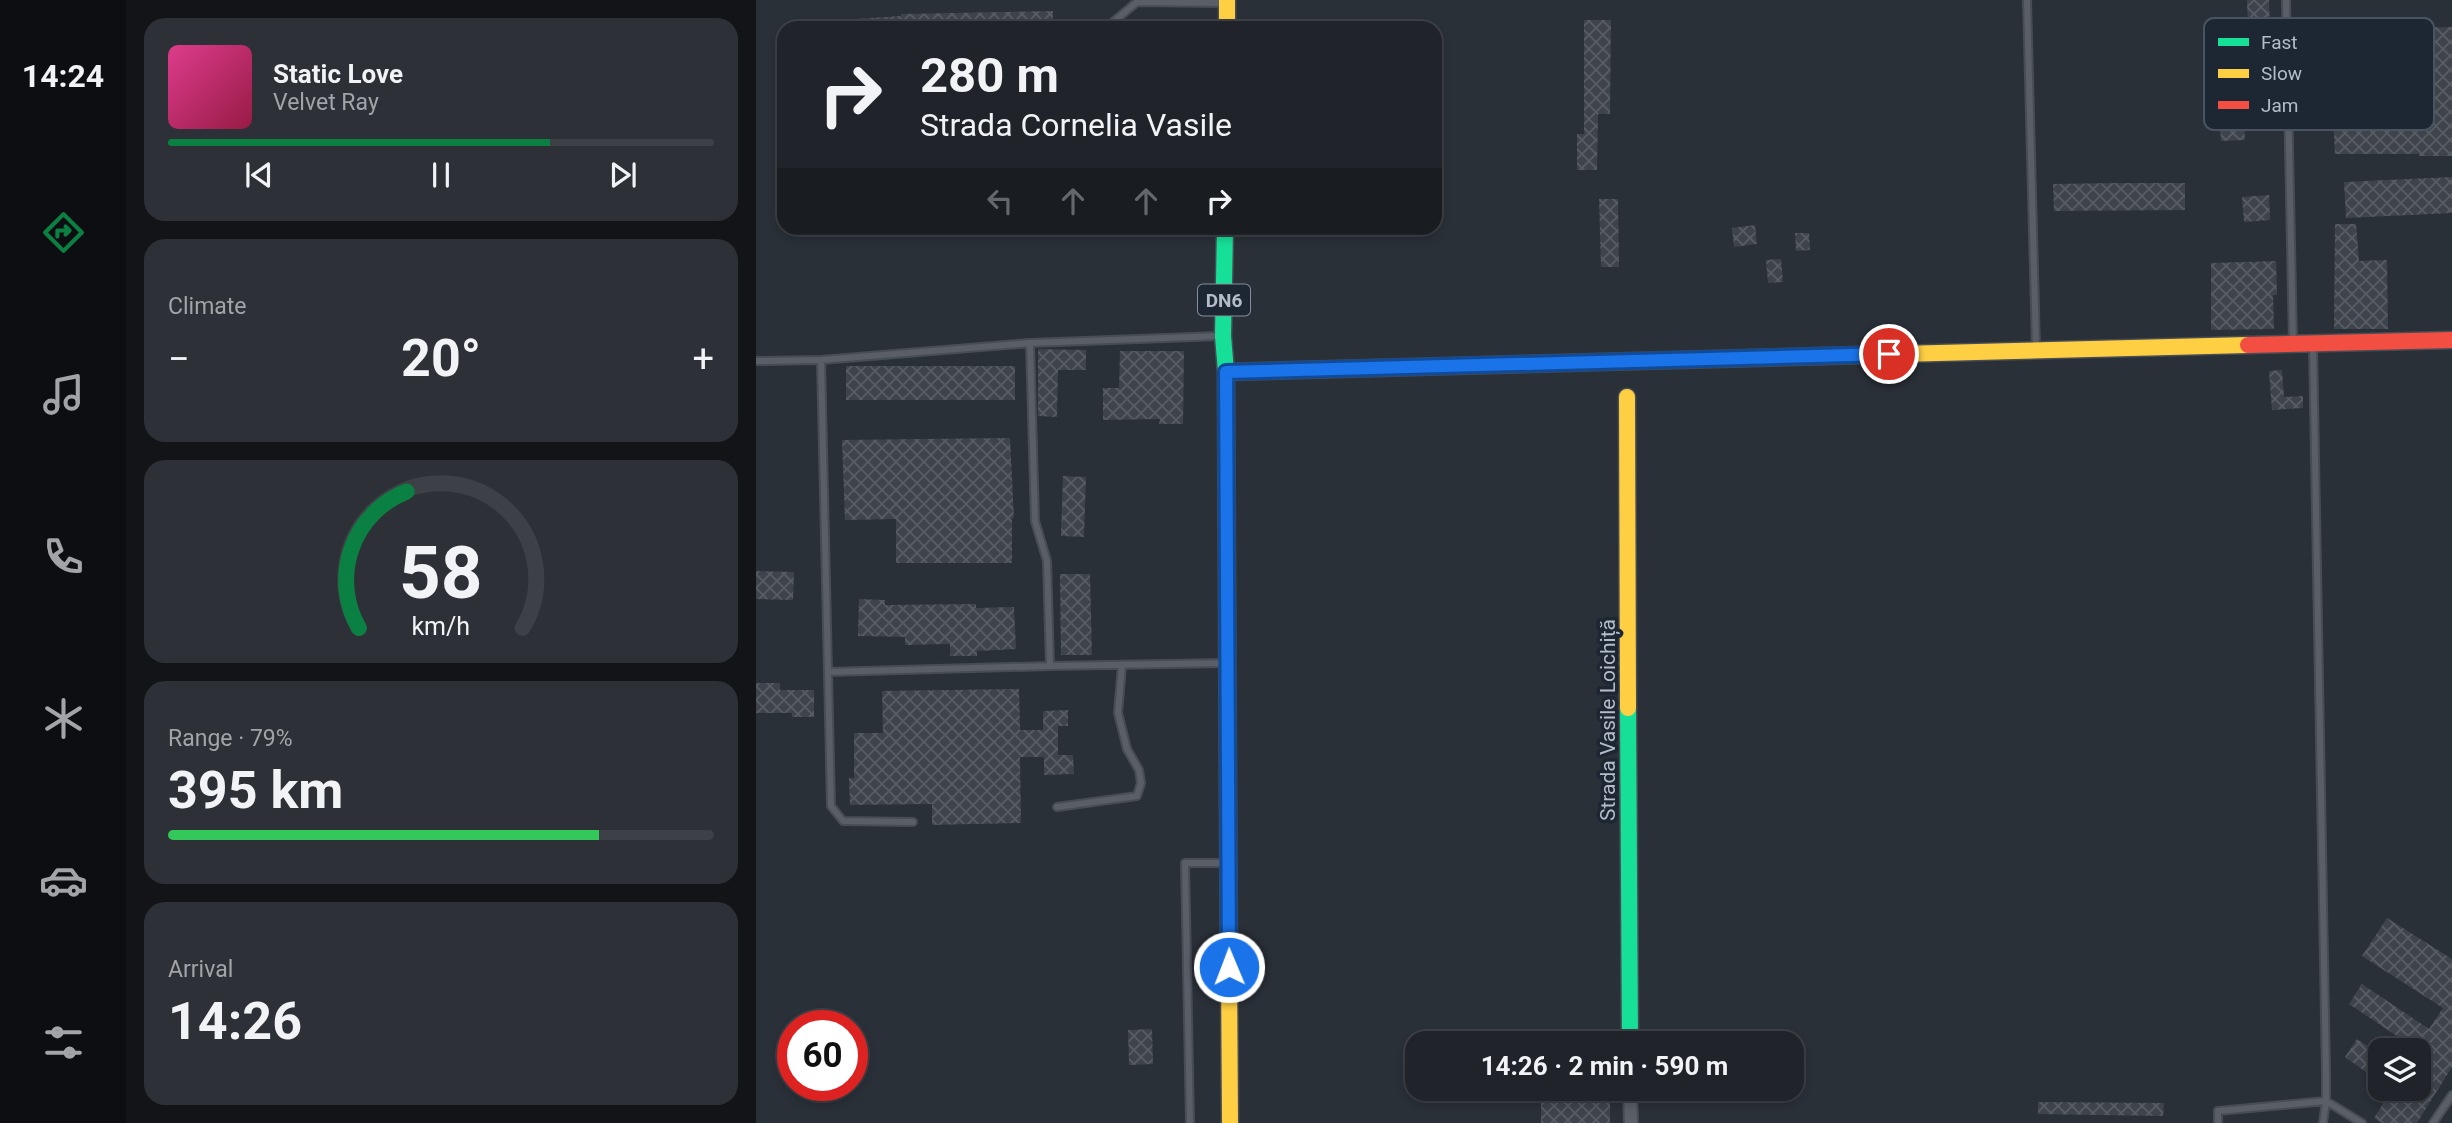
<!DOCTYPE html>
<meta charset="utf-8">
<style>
body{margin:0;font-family:Roboto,sans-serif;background:#2d3036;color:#f1f3f6;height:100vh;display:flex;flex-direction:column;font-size:26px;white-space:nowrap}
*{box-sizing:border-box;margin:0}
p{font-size:23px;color:#a2a4a8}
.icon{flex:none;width:38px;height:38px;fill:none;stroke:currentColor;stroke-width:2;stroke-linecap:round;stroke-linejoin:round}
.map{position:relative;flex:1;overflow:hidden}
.side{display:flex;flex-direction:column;gap:18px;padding:18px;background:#121417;width:630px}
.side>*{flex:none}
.hud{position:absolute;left:21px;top:21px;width:665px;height:214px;border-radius:21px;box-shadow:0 4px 10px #0003,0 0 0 2px #3d4147;background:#20242a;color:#f1f3f6;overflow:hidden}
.fabs{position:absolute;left:1612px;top:1038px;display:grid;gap:14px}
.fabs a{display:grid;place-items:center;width:63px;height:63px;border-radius:14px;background:#20242a;box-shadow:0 4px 10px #0003,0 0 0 2px #3d4147;font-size:35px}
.speed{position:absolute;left:21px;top:1010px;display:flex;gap:14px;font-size:35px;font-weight:700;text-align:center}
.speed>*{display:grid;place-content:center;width:91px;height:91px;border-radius:50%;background:#20242a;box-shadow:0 4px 10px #0003,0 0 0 2px #3d4147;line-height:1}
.speed .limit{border:10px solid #d22;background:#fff;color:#111}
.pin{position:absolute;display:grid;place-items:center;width:60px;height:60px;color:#fff;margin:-30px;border:4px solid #fff;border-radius:50%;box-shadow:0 2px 7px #0007}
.me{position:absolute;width:77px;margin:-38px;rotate:359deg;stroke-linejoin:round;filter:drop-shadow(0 0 5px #0008)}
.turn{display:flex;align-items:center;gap:24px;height:147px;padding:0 28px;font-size:32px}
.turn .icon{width:91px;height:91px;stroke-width:2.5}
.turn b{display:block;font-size:49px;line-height:60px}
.lanes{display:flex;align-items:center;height:66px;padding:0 28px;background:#0003;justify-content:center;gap:35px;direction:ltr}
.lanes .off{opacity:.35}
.big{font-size:52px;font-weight:700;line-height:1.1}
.side .widget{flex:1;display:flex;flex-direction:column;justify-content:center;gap:10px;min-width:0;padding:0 24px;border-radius:21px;background:#2d3036}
.side .dial{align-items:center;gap:0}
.dial svg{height:182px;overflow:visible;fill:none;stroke:#3d4147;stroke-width:7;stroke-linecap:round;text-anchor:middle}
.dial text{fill:#f1f3f6;stroke:none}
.song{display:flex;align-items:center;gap:21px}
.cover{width:84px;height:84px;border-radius:10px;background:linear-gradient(135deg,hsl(330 70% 55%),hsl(340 70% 35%))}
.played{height:7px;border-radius:4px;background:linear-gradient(90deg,#0b8043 70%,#3d4147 70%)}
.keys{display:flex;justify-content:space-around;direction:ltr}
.heat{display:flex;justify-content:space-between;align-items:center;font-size:38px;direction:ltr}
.charge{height:10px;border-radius:5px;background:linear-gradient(90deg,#34c759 79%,#3d4147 0)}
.trip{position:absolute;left:649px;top:1031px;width:399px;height:70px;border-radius:21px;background:#20242a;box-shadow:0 4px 10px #0003,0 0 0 2px #3d4147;font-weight:700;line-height:70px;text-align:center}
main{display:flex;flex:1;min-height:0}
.tabs{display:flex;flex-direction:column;width:126px;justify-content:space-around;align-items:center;background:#0d0e11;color:#a2a4a8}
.tabs .icon{width:49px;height:49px}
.tabs .current{color:#0b8043}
.tabs b{font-size:32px;color:#f1f3f6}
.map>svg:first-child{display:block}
.building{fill:url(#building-cross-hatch);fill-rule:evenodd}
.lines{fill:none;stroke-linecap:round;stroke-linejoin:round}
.lane-casing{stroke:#484c55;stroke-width:10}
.street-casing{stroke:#484c55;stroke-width:16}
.fast-casing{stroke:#484c55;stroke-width:19}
.slow-casing{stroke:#484c55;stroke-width:19}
.jam-casing{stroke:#484c55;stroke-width:19}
.lane{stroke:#5a5e66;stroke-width:6}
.street{stroke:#5a5e66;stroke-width:12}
.fast{stroke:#16e098;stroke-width:16}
.slow{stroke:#ffcf43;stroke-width:16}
.jam{stroke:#f24e42;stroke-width:16}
.route-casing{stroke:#114b97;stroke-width:18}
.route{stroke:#1a73e8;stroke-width:12}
.labels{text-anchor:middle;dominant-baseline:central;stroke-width:7;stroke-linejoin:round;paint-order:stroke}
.shield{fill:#1d2633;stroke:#878f9c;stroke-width:2}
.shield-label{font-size:19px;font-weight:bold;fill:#b4bcc9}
.street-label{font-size:21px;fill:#b4bcc9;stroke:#1d2633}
.key{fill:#1d2633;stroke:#4a5360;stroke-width:2}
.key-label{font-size:19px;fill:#b4bcc9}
</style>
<main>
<nav class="tabs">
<b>14:24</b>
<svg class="icon current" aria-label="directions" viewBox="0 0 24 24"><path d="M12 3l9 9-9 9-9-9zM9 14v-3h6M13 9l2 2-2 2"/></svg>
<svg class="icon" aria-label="music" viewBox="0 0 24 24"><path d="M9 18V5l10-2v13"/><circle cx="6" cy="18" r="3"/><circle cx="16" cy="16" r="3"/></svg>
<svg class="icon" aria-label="phone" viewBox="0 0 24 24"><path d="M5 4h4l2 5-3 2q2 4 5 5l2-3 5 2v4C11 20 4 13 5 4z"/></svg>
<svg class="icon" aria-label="climate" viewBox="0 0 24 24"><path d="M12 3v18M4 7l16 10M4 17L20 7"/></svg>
<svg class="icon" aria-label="car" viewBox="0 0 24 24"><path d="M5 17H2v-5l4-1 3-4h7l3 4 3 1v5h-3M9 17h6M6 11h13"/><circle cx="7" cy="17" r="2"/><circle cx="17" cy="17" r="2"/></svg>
<svg class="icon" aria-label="filters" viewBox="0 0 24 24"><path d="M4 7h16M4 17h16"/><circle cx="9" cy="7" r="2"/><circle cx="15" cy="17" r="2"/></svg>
</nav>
<section class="side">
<div class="widget">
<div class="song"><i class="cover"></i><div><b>Static Love</b><p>Velvet Ray</p></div></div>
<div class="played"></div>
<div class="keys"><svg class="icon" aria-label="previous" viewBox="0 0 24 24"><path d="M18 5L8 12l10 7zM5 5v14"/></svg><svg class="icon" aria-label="pause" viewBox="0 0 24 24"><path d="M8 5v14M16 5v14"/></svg><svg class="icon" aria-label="next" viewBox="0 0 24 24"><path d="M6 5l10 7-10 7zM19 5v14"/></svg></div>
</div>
<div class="widget"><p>Climate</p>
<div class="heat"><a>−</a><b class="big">20°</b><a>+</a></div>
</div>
<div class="widget dial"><svg viewBox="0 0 100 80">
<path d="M14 69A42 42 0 1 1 86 69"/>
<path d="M14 69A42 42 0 0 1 35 9" stroke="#0b8043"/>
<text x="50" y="56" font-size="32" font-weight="700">58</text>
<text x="50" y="72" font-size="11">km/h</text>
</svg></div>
<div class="widget"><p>Range · 79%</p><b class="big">395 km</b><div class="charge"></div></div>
<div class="widget"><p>Arrival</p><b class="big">14:26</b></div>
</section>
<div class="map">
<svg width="1696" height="1123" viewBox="0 0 1696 1123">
<defs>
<pattern id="building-cross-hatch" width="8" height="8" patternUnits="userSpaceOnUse" patternTransform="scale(1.75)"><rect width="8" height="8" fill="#3f444c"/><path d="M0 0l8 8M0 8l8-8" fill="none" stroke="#585d64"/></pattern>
</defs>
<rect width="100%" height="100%" fill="#2a3038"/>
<!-- building -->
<path class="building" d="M1491,0H1513L1515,70L1493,71Z
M297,11V28H100V19L145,16V14Z
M828,20H855L854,114H842L841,170H821V134H828Z
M1696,27V156H1663V154H1579L1574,62H1578L1577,29ZM1625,52V80L1598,81L1597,53Z
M1486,84L1489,140L1465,141L1462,85Z
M1696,177V213L1590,218L1588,182Z
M1358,183H1429V210L1298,211L1297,184Z
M1513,195L1514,220L1488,222L1486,197Z
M843,199H862L863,267H845Z
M1579,224H1600L1603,261L1631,260L1632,329H1578Z
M999,225L1001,244L978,247L976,228Z
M1039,233H1053L1054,250L1040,251Z
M1025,259L1027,282L1012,283L1010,260Z
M1520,261L1521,295H1517L1518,329L1455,330V263Z
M282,349L330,350V370H302L301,417L282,416Z
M364,351H428L427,424H403L404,419L347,420V388H363Z
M90,366H259V400H90Z
M1526,370L1528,397L1547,396V408L1516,410L1513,371Z
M254,438L258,518H256V563H140V519L89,520L86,440Z
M307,476L330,477L328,537L305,536Z
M0,571L38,572L37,600L0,599Z
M304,574H334L336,655H305Z
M103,599L129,600V605L220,604V608L258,607L260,649L221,651V656H194V644L149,645V637L102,636Z
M0,683H24V690H58V717H36V713H0Z
M263,689L264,730H287V711L312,710V726H302V755H317L318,774L288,775V757H264L265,823L176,825V804L94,805L93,778H98V733H127L126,691Z
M1631,918L1696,959V1067L1661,1123H1626L1618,1118L1637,1088H1662V1050L1593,1004L1606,984L1673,1029L1687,1008L1606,956Z
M396,1029L397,1064L373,1065L372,1030Z
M1601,1039L1624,1055V1082L1589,1057Z
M785,1102L854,1103V1123H785Z
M1282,1102L1408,1103L1407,1116L1282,1114Z"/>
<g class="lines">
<defs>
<path id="lane" d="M1271,0L1280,348
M1530,0L1537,343
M350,28L381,2L468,3
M274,343L279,521L291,561L294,666L469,663
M1557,345L1570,1073V1101L1567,1123
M65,360L75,806L87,821L157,822
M0,361L65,360L274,343L463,336
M72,672L294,666
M301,807L381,796L385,783L383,770L371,749L362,713L366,666
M434,1123L429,863H469
M1462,1123V1111L1570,1101L1606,1123
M1677,1123L1696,1095"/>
<path id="street" d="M874,1088L875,1123"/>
<path id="fast" d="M469,228L467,336L470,372L472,805
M470,372L1067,356
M872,708L874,1043"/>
<path id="slow" d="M471,0V28
M1067,356L1492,345
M871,397L872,708
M472,805L474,1123"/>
<path id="jam" d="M1492,345L1696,340"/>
</defs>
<!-- lane casing -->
<use href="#lane" class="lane-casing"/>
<!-- street casing -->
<use href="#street" class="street-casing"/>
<!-- fast casing -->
<use href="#fast" class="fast-casing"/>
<!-- slow casing -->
<use href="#slow" class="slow-casing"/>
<!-- jam casing -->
<use href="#jam" class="jam-casing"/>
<!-- lane -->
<use href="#lane" class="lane"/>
<!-- street -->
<use href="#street" class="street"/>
<!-- fast -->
<use href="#fast" class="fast"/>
<!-- slow -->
<use href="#slow" class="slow"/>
<!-- jam -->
<use href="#jam" class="jam"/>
</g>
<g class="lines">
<defs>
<path id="route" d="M473,967L470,372L1133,354"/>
</defs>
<!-- route casing -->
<use href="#route" class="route-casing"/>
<!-- route -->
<use href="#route" class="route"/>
</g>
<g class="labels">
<!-- shield labels -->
<rect class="shield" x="442" y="284.5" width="52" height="31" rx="5"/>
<g class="shield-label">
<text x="468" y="300">DN6</text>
</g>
<!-- street labels -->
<g class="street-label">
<text transform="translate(852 720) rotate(-90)">Strada Vasile Loichiță</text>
</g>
</g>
<!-- legend -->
<rect x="1448" y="18" width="230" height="112" rx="10" class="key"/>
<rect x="1462" y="38" width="31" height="8" fill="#16e098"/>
<rect x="1462" y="69" width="31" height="9" fill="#ffcf43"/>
<rect x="1462" y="101" width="31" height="8" fill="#f24e42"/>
<g class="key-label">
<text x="1505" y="49">Fast</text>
<text x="1505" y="80">Slow</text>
<text x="1505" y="112">Jam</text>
</g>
</svg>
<div class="fabs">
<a><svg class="icon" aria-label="layers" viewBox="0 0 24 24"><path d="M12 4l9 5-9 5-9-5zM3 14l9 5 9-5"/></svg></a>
</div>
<div class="speed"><div class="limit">60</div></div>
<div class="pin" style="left:1133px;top:354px;background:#d93025"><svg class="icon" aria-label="arrive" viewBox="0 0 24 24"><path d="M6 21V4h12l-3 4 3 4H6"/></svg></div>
<svg class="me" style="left:473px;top:967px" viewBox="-20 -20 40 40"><circle r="17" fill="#1a73e8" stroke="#fff" stroke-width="3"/><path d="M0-11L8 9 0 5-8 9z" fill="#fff"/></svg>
<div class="trip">14:26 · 2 min · 590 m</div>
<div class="hud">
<div class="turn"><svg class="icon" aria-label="right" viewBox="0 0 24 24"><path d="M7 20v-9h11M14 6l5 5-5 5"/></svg><div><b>280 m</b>Strada Cornelia Vasile</div></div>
<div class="lanes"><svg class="icon off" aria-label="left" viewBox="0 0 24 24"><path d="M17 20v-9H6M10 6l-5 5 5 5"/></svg><svg class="icon off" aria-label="ahead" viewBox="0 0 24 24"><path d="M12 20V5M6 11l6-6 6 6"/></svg><svg class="icon off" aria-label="ahead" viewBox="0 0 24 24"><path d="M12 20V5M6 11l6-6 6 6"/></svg><svg class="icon" aria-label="right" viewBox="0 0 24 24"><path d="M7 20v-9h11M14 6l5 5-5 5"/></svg></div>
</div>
</div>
</main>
